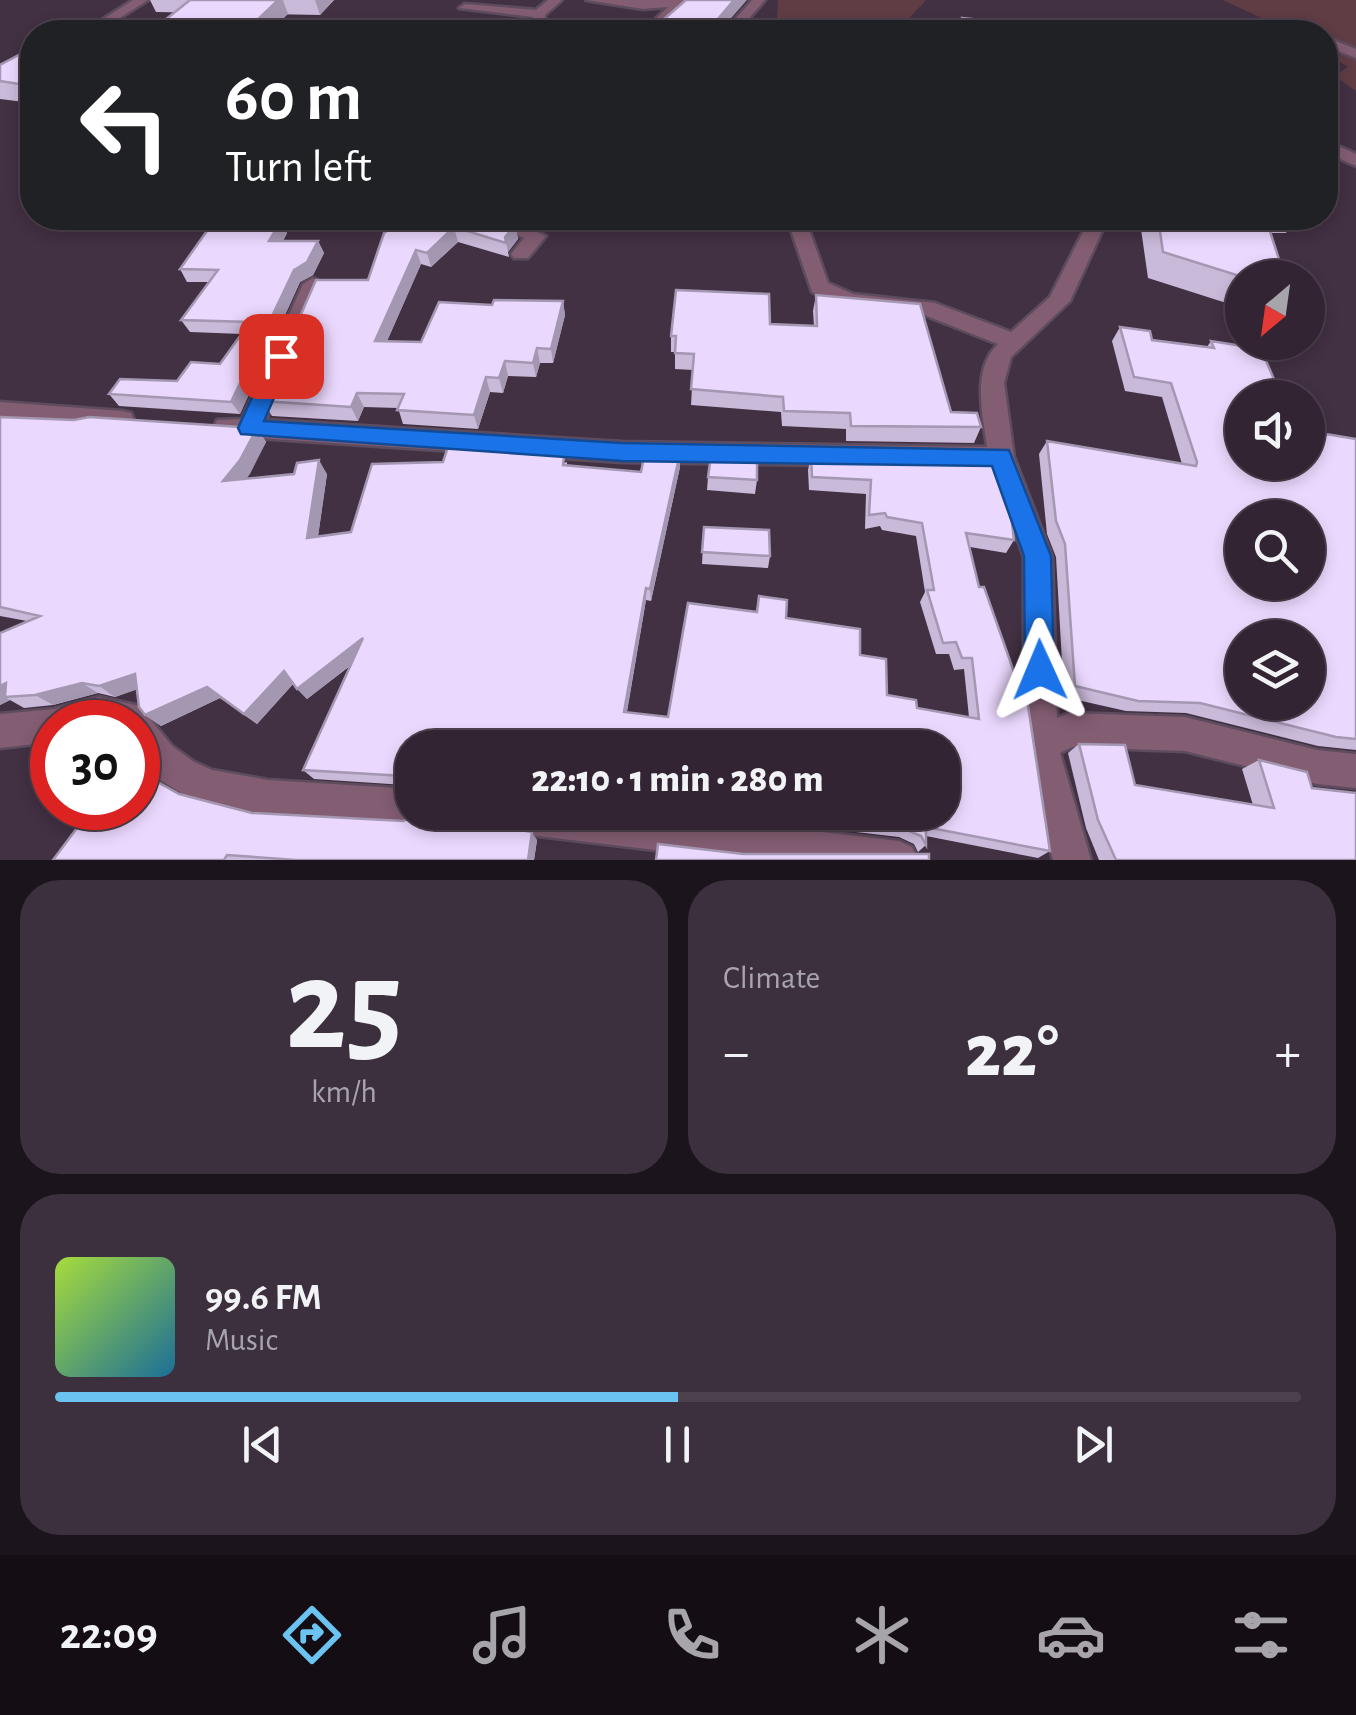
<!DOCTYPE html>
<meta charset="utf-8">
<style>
body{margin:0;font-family:"Alegreya Sans",sans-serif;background:#3d303e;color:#f1f3f6;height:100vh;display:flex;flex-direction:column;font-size:38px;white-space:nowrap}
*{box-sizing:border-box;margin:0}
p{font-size:32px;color:#a8a4ac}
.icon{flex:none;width:55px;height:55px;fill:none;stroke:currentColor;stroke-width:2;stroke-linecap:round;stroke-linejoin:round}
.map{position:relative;height:860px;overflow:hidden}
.details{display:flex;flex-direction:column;gap:20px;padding:20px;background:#1c141c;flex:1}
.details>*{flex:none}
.hud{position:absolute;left:20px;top:20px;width:1318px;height:210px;border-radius:40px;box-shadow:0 5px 15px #0003,0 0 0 2px #4d414d;background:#202124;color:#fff;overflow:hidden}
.needle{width:65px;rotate:209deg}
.controls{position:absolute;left:1225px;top:260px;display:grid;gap:20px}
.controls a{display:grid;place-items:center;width:100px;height:100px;border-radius:50%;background:#322432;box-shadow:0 5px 15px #0003,0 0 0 2px #4d414d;font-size:50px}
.speed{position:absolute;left:30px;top:700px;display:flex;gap:20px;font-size:50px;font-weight:700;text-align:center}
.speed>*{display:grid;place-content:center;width:130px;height:130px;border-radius:50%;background:#322432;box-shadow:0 5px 15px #0003,0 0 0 2px #4d414d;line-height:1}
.speed .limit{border:15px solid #d22;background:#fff;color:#111}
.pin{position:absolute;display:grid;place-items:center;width:85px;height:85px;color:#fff;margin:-42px;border-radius:20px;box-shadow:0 5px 15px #0006}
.me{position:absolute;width:110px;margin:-55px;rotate:359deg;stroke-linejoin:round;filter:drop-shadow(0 0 8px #0008)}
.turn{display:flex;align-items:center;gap:35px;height:210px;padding:0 40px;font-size:45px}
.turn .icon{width:130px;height:130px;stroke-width:2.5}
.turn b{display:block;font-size:70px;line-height:85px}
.big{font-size:75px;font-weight:800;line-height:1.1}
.details .tile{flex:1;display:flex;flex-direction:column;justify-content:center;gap:15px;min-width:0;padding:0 35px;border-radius:40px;background:#3d303e}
.details .dial{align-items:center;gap:0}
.dial b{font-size:130px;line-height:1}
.song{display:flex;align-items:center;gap:30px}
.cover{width:120px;height:120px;border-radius:15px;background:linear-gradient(135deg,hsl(80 70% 55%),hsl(200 70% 35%))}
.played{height:10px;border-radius:5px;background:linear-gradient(90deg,#6ac3f1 50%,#4d414d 50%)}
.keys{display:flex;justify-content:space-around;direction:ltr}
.heat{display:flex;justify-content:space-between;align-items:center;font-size:55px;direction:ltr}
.details .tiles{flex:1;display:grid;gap:20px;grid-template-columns:1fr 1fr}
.tile:last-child{grid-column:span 2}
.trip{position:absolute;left:395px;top:730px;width:565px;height:100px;border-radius:40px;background:#322432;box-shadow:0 5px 15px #0003,0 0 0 2px #4d414d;font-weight:800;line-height:100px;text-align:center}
.menu{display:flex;height:160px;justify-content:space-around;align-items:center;background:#140e14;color:#a8a4ac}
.menu .icon{width:70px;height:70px}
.menu .on{color:#6ac3f1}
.menu b{font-size:45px;color:#f1f3f6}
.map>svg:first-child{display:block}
.green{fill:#603c45}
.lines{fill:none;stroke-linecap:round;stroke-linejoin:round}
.minor-casing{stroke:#5d4c5e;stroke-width:5}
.minor{fill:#835d72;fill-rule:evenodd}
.wall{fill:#cabada}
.shaded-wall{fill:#a497b2}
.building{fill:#ebd8fe;stroke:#a497b2;stroke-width:2.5;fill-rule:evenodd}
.route{fill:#1a73e8;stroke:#114b97;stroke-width:2.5}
</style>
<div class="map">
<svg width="1356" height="860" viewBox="0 0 1356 860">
<rect width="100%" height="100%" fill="#423043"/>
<!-- green -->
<path class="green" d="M778,0H926L904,24L914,32H776Z
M1223,0H1356V91L1334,76L1348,67L1325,53V32H1291Z"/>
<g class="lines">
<defs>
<path id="minor" d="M133,0H148L98,32H83Z
M548,0H562L545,15V32H533V17L459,8L465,4L536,10Z
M586,0H688L656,32H642L668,7L643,9Z
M752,0H765L737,32H724Z
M1325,37L1356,49V58L1325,46Z
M1325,92L1333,93L1336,96L1325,103Z
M1325,140L1356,154V166L1325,152Z
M481,218H506L546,236L528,258H514L511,254L524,238Z
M787,218H805L828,283L853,294L935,303L1011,332L1050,297L1090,218H1108L1070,301L1011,357L1004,383L1014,457L1052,557L1057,718L1069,713L1185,717L1317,750L1356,754V788L1317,784L1185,751L1072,747L1060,753L1091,860H1053L1024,745V557L992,467L622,462L226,436L217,434L214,427L217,420L242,419L303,284L313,278L323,284L266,420L622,442L987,447C983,414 971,370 998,344L924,315L849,307L812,292Z
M0,402L122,411L131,413L134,420L131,427L122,429L0,420Z
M99,697L140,706L172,746L194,762L212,770L268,780L412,789V812H428L425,820L412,825C324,819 201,832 138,759V722H52V742L0,748V714L54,709Z
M469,812H649L899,841L912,847L918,860H740L487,830L474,825Z"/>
</defs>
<!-- minor casing -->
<use href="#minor" class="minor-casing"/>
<!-- minor -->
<use href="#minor" class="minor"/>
</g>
<!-- wall -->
<path class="wall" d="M150,0H334L320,15L156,12Z
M32,48V103L0,99V65Z
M404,218L515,225L518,239L508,252L509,257L458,242L431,267L421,264L387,341L421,342L492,305L563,301L565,315L553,363H540L536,377L508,376L503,393L490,392L478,429L403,424L398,408L364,407L358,421L272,416L263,401L368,280Z
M1147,218H1294L1295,219L1286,233H1271L1285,278H1242V308L1148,278L1141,229Z
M281,221L287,233L283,241H318L324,253L313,275L300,282L240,414L119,406L109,394L177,381L220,364L242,334L190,332L181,320L209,282H187L180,269Z
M816,295L951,412L981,427L974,443L846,441V429L782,426L781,412L691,405L693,370L675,369V352H671V336L770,324L814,326L813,311Z
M1120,327L1152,340L1207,347L1211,341L1242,462L1356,439V750L1318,746L1186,713L1126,711L1064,697L1056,557L1047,534L1039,454L1047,441L1182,464L1162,397L1125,391L1112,341Z
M0,417L257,428L266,442L246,479L327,474L318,536L351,532L567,462V465L641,472L680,467L651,601L646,600L627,712L668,717L756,612L759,596L786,618L860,655L887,695L917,708L969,717L964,669L954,670L949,654H936L920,602L925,592L916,536L882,530L880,526L865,529L866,494L809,490L808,470L811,457H988L1014,540L1006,553L970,547L979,587L1050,851L1038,858L926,836V845L918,852L914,844L899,837L686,812H942L412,748V805L408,800L405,785L314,779L303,770L350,666L307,699L293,684L257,724L220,698L161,726L145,715L137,689L115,697L98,693L53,705L24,708L10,700L0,705V633L27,621L0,616Z
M708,477L757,480L755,494L707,490Z
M704,527L770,556L768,568L702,564Z
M1079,744L1135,785L1253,805L1242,769L1259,760L1312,788L1356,860H1099L1086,828L1068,753Z
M180,795L252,813L403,821L418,816L466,813L469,821L537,840L534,860H53Z"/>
<!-- shaded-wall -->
<path class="shaded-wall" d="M278,0H283L288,14L270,32H245Z
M315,0H334L320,15Z
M734,0H747L719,32H707Z
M281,221L287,233L276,253L269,241Z
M515,225L518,239L508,252L505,237Z
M454,227L458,242L431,267L427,253Z
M318,241L324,253L313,275L300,282L240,414L231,402L294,270Z
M416,250L421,264L381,355L375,341Z
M563,301L565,315L553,363L551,349Z
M537,348L540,363L536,377L533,363Z
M505,361L508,376L503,393L499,378Z
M486,377L490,392L478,429L474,415Z
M357,393L364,407L358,421L351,407Z
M257,428L266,442L250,474L234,495L223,481Z
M680,453V467L651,601L650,589Z
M319,460L327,474L316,551L307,538Z
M646,588V600L625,722L624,712Z
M363,638L371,649L307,699L297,689Z
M284,671L295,682L257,724L244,714Z
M135,674L150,685L115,697L99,686Z
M6,683L5,697L10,700L0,705V686Z
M82,683L98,693L53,705L35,695Z
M207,687L220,698L161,726L145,715Z
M532,832L537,840L534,860H528Z"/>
<!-- building -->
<path class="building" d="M190,0H278L245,32H150Z
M686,0H734L707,32H649Z
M962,18L1066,28L1067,32H962Z
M32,48V86L0,81V65Z
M404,218H497L515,225L505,237L506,243L454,227L427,253L416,250L375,341L421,342L439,302L492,305L494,300L563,301L551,349L537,348L533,363L505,361L499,378L486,377L474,415L397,410L404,394L357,393L351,407L263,401L316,280H368L384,233Z
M1158,218H1243L1267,222L1285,278L1274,276V278H1246L1163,252Z
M1252,218H1294L1295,219H1253Z
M214,221H281L269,241H318L307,262L294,270L231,402L109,394L120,379L177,381L191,362L220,364L250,322L181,320L218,270L180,269Z
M676,290L769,294L770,324L817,326L816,295L920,304L951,412L977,413L981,427L851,426L850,413L784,411L783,397L691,389L694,354L675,353L676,336H671Z
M1120,327L1150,331L1152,340L1214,348L1211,341L1261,349L1282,398H1242V462H1308V431L1356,439V739L1336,737L1200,703L1138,701L1075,686L1065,544L1056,521L1047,441L1196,466L1197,462L1171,383L1134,377ZM1242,518H1308V582H1242ZM1242,638H1308V702H1242Z
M0,417L74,420L89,417L257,428L240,460L223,481L294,474L297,463L319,460L307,538L351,532L372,464L443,462L450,441L565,448L563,465L641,472L645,452L680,453L650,589L646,588L624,712L668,717L688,603L757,612L759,596L787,600L786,618L860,629V655L886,659L887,695L916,700L917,708L979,719L972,658H962L956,642L943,643L927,590H934L922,523L887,517L885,513L869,515L871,480L812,477L811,457H988L997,459L1009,497L1014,540L966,533L979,587H984L1014,672L1023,673L1050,851L926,827V845L921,836L907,830L758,812H942V748H412V800H408L404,776L303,770L363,638L297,689L284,671L244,714L207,687L145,715L139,707L135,674L99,686L82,683L35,695L5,697L6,683L0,686V633L40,616L0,607Z
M711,455L757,457V480L708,477Z
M704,527L769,530L770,556L702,552Z
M1079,744L1125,745L1135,785L1274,808L1259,760L1307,772L1312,788L1356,793V860H1116L1098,820Z
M138,771L179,794L252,813L403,821L418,816L419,812H462L466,821L532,832L528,860H296L227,855L224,860H53L92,808H138Z
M658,844L743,854H929V860H656Z"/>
<!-- route -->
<path class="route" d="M281,349L292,356L264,421L622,443L1009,450L1051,556L1054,670L1050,679L1040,684L1029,679L1025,670L1024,556L992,466L622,461L241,434L238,428L271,356Z"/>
</svg>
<div class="controls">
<a><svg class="needle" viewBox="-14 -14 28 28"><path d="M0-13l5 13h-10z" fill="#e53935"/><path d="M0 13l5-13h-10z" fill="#a8a4ac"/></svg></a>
<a><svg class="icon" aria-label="sound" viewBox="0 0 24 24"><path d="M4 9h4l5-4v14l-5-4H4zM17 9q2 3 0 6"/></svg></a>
<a><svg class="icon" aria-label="search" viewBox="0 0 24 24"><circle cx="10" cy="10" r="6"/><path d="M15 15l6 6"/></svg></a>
<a><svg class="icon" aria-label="layers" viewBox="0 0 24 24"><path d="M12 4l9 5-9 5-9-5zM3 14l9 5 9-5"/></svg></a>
</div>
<div class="speed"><div class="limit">30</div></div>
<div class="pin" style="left:281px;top:356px;background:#d93025"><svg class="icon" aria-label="arrive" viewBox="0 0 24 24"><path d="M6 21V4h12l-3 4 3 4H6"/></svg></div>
<svg class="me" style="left:1040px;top:670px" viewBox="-20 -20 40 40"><path d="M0-17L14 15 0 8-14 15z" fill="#1a73e8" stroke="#fff" stroke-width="4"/></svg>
<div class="trip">22:10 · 1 min · 280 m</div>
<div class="hud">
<div class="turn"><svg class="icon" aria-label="left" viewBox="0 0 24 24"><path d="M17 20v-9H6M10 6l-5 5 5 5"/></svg><div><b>60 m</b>Turn left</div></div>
</div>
</div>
<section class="details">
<div class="tiles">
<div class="tile dial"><b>25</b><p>km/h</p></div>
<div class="tile"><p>Climate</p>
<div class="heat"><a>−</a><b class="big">22°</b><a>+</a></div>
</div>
<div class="tile">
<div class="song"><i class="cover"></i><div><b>99.6 FM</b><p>Music</p></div></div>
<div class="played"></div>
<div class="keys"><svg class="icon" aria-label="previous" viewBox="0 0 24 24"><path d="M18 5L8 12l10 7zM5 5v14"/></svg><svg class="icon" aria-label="pause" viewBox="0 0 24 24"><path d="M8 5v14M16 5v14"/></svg><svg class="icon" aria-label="next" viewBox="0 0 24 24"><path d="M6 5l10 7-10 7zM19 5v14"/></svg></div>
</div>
</div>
</section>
<nav class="menu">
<b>22:09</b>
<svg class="icon on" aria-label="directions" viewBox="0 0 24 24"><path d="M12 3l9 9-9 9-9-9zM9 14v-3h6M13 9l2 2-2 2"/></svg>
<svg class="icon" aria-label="music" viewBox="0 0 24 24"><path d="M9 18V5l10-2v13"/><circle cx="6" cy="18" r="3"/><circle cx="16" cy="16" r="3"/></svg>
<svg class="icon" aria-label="phone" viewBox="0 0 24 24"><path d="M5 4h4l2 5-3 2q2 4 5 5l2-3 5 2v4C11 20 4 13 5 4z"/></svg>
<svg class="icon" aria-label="climate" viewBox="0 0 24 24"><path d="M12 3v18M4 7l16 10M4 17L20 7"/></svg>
<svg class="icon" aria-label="car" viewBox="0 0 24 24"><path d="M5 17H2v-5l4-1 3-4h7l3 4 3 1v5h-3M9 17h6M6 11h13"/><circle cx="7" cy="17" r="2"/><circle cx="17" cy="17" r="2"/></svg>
<svg class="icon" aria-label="filters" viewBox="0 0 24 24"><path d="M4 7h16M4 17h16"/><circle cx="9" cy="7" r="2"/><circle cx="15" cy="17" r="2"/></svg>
</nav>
